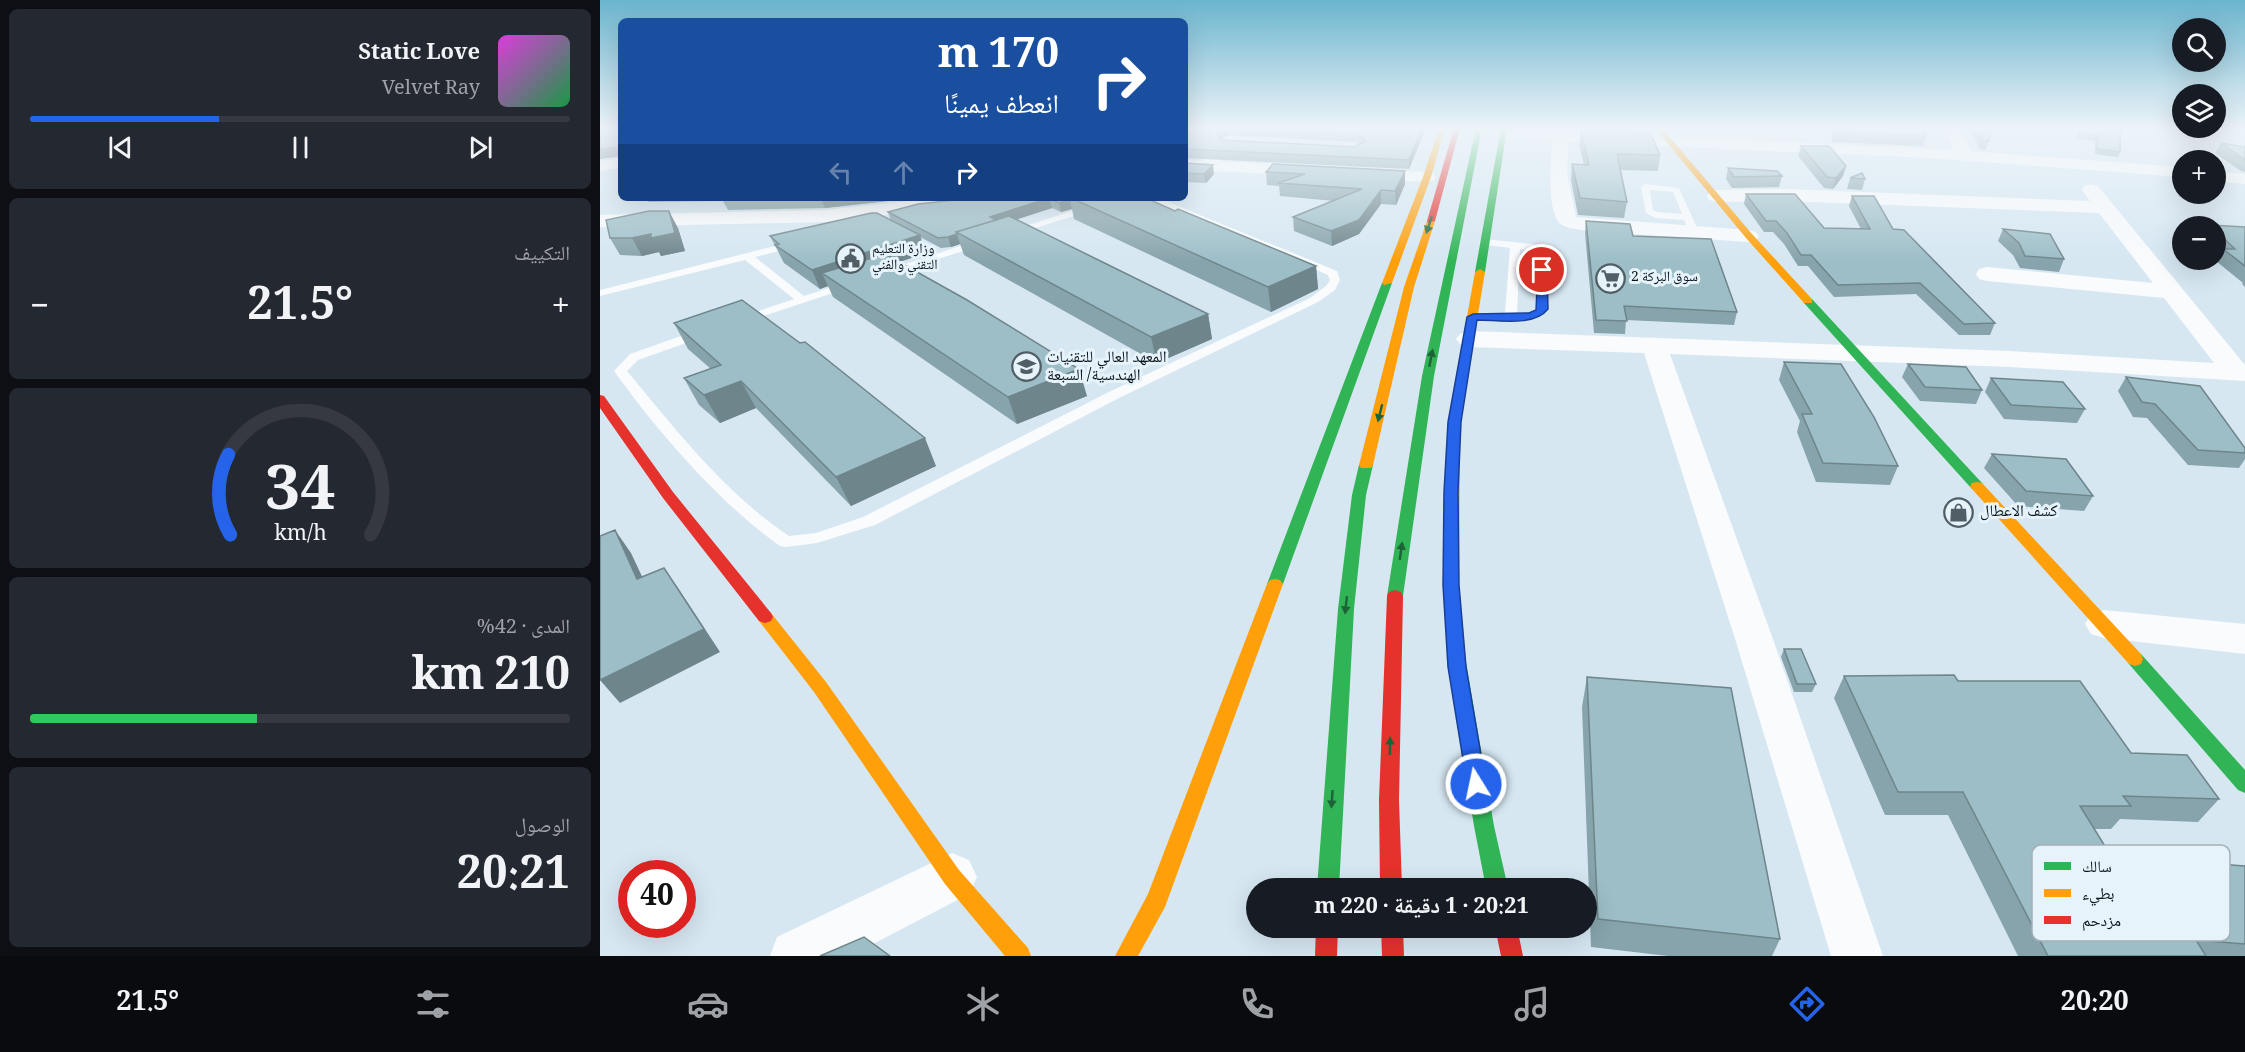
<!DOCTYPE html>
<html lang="ar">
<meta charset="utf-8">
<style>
body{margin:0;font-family:Georgia,"Noto Naskh Arabic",serif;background:#242831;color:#f1f3f6;direction:rtl;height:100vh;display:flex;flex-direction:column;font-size:22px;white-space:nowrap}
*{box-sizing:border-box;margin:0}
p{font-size:20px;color:#9ea1a6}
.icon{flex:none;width:33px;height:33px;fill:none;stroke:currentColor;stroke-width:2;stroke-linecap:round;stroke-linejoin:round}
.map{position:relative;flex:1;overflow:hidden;direction:ltr}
.drawer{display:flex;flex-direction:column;gap:9px;padding:9px;background:#0d0f14;width:600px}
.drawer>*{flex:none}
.hud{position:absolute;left:18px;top:18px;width:570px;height:183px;border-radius:9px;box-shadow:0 6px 24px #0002;direction:rtl;background:#1a4fa0;color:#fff;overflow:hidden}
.tools{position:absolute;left:1572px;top:18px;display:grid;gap:12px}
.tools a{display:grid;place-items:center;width:54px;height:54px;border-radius:50%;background:#171b24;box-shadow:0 6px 24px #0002;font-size:30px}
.speed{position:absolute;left:18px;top:860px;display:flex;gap:12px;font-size:30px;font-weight:700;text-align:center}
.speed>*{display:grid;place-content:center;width:78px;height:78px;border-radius:50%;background:#171b24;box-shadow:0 6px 24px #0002;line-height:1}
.speed .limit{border:9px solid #d22;background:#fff;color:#111}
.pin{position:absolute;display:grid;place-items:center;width:51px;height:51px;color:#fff;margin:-26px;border:3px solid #fff;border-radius:50%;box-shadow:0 2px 6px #0007}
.me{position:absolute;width:66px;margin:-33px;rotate:350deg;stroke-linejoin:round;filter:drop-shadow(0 0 4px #0008)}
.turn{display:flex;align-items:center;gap:21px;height:126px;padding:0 30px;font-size:27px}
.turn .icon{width:78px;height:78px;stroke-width:2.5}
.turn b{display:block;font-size:42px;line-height:51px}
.lanes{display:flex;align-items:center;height:57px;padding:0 30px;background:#0003;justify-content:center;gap:30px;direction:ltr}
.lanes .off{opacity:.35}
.big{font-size:45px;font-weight:700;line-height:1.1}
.drawer .widget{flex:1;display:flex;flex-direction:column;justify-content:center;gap:9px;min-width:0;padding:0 21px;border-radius:9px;background:#242831}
.drawer .dial{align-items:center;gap:0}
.dial svg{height:156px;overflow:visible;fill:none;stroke:#363941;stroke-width:7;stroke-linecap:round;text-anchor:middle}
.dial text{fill:#f1f3f6;stroke:none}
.song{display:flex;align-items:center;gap:18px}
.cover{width:72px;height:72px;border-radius:9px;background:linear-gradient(135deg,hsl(300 70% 55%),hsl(140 70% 35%))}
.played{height:6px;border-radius:3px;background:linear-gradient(90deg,#2563eb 35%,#363941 35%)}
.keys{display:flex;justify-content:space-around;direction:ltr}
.heat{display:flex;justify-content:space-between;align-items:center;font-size:33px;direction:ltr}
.charge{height:9px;border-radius:4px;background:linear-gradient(90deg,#34c759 42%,#363941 0)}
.trip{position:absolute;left:646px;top:878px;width:351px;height:60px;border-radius:30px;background:#171b24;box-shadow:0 6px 24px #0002;font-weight:700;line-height:60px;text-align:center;direction:rtl}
.tabs{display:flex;height:96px;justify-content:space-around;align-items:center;background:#090b0e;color:#9ea1a6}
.tabs .icon{width:42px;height:42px}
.tabs .selected{color:#2563eb}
.tabs b{font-size:27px;color:#f1f3f6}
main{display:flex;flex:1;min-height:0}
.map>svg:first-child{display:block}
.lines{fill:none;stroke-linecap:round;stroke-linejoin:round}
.lane{fill:#f9fbfd;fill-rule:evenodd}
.street{fill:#f9fbfd;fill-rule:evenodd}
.fast{fill:#30b455;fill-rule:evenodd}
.slow{fill:#ff9f0a;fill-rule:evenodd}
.jam{fill:#e5322d;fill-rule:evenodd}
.wall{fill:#87a3ab;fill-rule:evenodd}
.shaded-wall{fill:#6e858b}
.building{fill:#9dbec7;stroke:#6e858b;stroke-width:1.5}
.oneway{fill:#1c6438}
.route{fill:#2563eb;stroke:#184099;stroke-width:1.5}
.labels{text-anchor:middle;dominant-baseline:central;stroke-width:6;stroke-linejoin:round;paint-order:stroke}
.far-poi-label{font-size:14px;fill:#09141b;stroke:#e7f3fb;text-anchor:start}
.poi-label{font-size:16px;fill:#09141b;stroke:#e7f3fb;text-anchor:start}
.key{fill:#e7f3fb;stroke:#a4b0b8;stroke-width:1.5}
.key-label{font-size:16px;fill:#09141b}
</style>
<main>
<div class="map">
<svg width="1645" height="956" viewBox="0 0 1645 956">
<rect width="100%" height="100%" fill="#d6e7f2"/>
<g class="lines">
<!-- lane -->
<path class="lane" d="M1045,184L1079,188L1099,232L1097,234H1091L1084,220L1055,218L1046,213L1041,187ZM1050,190L1073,192L1082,214L1057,212L1053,210Z
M535,198L561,199L737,271L740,280L735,290L718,302L521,397L275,525L217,543L186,547L180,546C119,503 58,432 14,371L30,354L98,330H106V336L38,360L27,371C76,430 125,493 189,536L216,533L263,517L511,391L710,298L726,286L730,280L728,275L596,219Z
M493,204L498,207L496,209L416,234L408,232Z
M381,239L386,242L385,244L291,274L287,275L282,272Z
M884,239L933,244L945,249L947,311L931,319H869L867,317L873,314L905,313L910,248L880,244L879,242ZM920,249L936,252L937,308L929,313H917Z
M195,241L199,242V246L155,257L204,296L247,282L252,285L251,287L142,323L138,322V318L194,299L145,260L0,296V290Z"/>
<!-- street -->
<path class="street" d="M631,128H648L620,161L712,166L718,167L721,171L718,175L712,176L585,170V160L602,161Z
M904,128L1354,150L1344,128H1360L1371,151L1582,167V177L1328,158L969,142L967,172L976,217L1149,230L1156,232L1159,236L1156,240L1149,242L986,231C979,229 969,229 962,225C946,217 951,157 952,141L898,136L896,133L898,130Z
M21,158V168L0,171V161Z
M762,169L827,172L833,173L836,177L833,181L827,182L756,178L753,174L756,170Z
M1616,171L1645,174V184L1616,181Z
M1491,184L1498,186L1645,365V381L1410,367L1070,354L1174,642L1283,956H1231L1136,642L1044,353L869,347L860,344L856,339L860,334L869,331L1410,351L1614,363L1564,298L1387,281L1379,279L1376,274L1379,269L1387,267L1553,283L1499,213L1186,201L1116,202L1109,200L1107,196L1109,192L1116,190L1186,189L1490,201L1482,190L1484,186Z
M336,198H399L396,202L389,204L225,222L0,227V215L225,210Z
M1504,610L1645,624V654L1504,638L1491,634L1485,624L1491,614Z
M352,853L369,860L377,877L369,894L250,956H170L177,937Z"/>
<!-- fast -->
<path class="fast" d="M876,128H882L834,376L803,596L801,600H789L787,596L822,376Z
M901,128H907L885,272L880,275L875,272Z
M787,280L792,283L683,584L680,588H670L667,584L782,283Z
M1208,298L1212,299L1382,483L1384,486L1382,489H1372L1204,303L1203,301Z
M766,461L773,465L766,495L754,609L739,888H717L738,609L752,495L759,465Z
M1535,652L1541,654L1645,770V793L1638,790L1529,664L1527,659L1529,654Z
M857,655L863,657L866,662L894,826L908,888H886L874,826L848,662L851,657Z"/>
<!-- slow -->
<path class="slow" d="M839,128H845L831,177L792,283L784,285L782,283L823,177Z
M1055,128H1062L1152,234L1212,299V303H1204L1146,238Z
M831,218L835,221L814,287L773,465L771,468H761L759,465L804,287L827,221Z
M880,269L885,272L860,422L859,585L866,662L863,667L857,669L851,667L848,662L843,585L848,422L875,272Z
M1377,482L1382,483L1541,654L1543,659L1541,664L1535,666L1529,664L1372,489L1370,486L1372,483Z
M675,579L680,580L683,584L565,907L538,956H515L548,894L667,584L670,580Z
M165,611L171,613L226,682L359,870L428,948L431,956H405L345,884L214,692L159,621L157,617L159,613Z"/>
<!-- jam -->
<path class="jam" d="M854,128H860L835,221L828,223L827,221Z
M0,395L4,396L73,492L171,613L173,617L171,621L165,623L159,621L63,498L0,408Z
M795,590L801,592L803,596L799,800L802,888H780L779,800L787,596L789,592Z
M716,927H738L737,956H715Z
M781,927H803L804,956H782Z
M895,927H917L923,956H901Z"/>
</g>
<!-- wall -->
<path class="wall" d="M21,128V156L0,159Z
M585,128H826L809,169L585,158ZM628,135L757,142L760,145L755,147L621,140Z
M975,128H1035V132L975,129Z
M1231,128H1325L1326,136L1323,146L1232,142Z
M1369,128H1391L1389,141L1385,150L1380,149Z
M1480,128H1520V152L1518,157L1495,154V141L1476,138Z
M981,130L1060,155L1058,171L1020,170L1027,202L1024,218L978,215L971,180L972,164L984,165L979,145Z
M1621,143L1645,147V172L1641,171L1615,153Z
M1201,146L1246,166L1243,176L1233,189L1224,188L1198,156Z
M585,163L614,174L606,183L585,182Z
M673,164L805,184L796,205L781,204L759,234L732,246L694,231L693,217L734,201L680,196L679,186L667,185L666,172Z
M1128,168L1182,176L1179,187L1132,188L1126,179Z
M1250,178L1265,179L1262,190L1247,189Z
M1146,194L1224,228L1261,229L1249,206L1252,196L1293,229L1395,323L1390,335H1359L1316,294L1234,297L1208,266H1198L1184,244L1173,232H1164L1144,204Z
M46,198H315L225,208L128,210L123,201L48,202Z
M373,198H546L575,211L716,266L718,289L671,312L474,219L472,209L461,212L452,208L417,219L608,314L612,339L557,363L364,255L360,244L351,247L341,248L320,237L326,253L299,262L487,396L417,424L233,297L228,286L220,289L184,263L170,236L291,221L288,212Z
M986,221L1033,236L1137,312L1134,325L1026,320L1025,334L994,333L985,233Z
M1609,225L1645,227V287L1642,284L1643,283L1616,261L1620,254L1616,250V226H1608Z
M78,228L85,251L61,256L59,252L42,256L20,255L10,238Z
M1403,229L1464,259L1459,272L1420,268L1413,255L1398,241Z
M74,323L336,466L251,506L156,408L120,423L99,405L84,378L111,369L88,349Z
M1184,362L1298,466L1290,485L1216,482L1197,432L1200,421L1179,380Z
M1308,364L1382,390L1376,404L1320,401L1302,377Z
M1526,377L1645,448V459L1639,468L1588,465L1547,418L1533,417L1518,391Z
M1391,378L1485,409L1477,423L1404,419L1385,392Z
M1392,454L1493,496L1484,511L1418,506L1384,468Z
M1184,649L1216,684L1212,692H1194L1181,657Z
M1244,676L1358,681L1531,753L1619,799L1598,822L1520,819L1511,829H1494L1511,856L1645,866V956H1418L1348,815H1285L1234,698Z
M987,677L1180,939L1172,956H1068L991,947L982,707Z"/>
<!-- shaded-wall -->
<path class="shaded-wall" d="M624,128H627L628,135L618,141L617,133Z
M822,128H826L809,169V160Z
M16,147L21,156L0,159V149Z
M613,165L614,174L606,183L604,174Z
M1246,166L1243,176L1233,189L1236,178Z
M805,171V184L796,205L795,191Z
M781,190V204L759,234L732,246L731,231Z
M221,198H315L225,208Z
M449,198L452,208L400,225L390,217Z
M470,199L472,209L461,212L459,203Z
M69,211L78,228L85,251L61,256L59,252L42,256L32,238Z
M357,234L360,244L351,247L348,237Z
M320,235L326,253L237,283L222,273L228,286L220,289L212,270Z
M716,266L718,289L671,312L668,287Z
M608,314L612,339L557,363L551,337Z
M479,369L487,396L417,424L408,397Z
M141,381L156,408L120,423L104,395Z
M325,438L336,466L251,506L236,477Z
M15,530L31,553L54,602L37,579Z
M64,568L80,591L120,652L20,703L0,680Z"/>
<!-- building -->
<path class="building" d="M0,128H21V147L0,149Z
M585,128H624L617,133L621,140L755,147L766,141L757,134L659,128H822L809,160L585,149Z
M1234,128H1325L1326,136L1235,132Z
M1377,128H1391L1389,141L1383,140Z
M1480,128H1520V152L1497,149L1498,136L1479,133Z
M981,130L1051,134L1060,155L1017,154L1027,202L980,198L972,164L989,165Z
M1621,143L1645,147V160Z
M1201,146H1229L1246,166L1236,178L1227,177Z
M585,163L613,165L604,174L585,173Z
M673,164L805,171L795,191L781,190L759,220L731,231L693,217L762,189L678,183L705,174L666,172Z
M1128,168L1177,171L1182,176L1134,177Z
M1262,173L1265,179L1250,178Z
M1146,194H1195L1224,228L1270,229L1252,196H1274L1293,229L1304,230L1395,323L1364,324L1320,283L1238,285L1211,255H1201L1187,233L1176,221H1166Z
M123,198H222L123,200Z
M373,198H469L470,199L459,203L449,198L390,217L396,220L356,232L357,234L348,237L338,238L288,212L318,204Z
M471,198H546L575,211L578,209L716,266L668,287Z
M49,211H69L75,233L51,238V234L32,238H10L6,220Z
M271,213H277L320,235L212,270L175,245L179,244L170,236Z
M409,216L608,314L551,337L356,232Z
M986,221L1030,224L1033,236L1111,239L1137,312L1024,306L1027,321L996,320Z
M1609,225L1645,227V266L1623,249H1635L1616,231V226H1611Z
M1403,229L1450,234L1464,259L1425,256L1419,243Z
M285,254L367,300L479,369L408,397L222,273Z
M142,300L200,343L205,342L325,438L236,477L141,381L104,395L84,378L121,365L74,323Z
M1184,362L1241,364L1274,417L1298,466L1223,463L1202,414H1212Z
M1308,364L1366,367L1382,390L1325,387Z
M1526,377L1600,386L1645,448V453L1598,450L1555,404L1542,402Z
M1391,378L1463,382L1485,409L1411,405Z
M1392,454L1466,459L1493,496L1426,491Z
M15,530L37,579L64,568L104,629L0,680V536Z
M1184,649H1201L1216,684H1197Z
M1354,675L1358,681H1480L1531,753L1587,755L1619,799L1523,796L1531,806H1480L1511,856L1645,866V944L1596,940L1606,956H1448L1363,792H1298L1244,676Z
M987,677L1131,688L1180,939L998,919Z
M264,937L290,956H220Z"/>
<!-- one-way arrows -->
<defs><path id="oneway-solid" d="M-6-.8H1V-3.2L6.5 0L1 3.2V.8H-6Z" transform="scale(1.5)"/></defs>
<g class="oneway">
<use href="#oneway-solid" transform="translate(829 225) rotate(108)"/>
<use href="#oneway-solid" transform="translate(831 358) rotate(-79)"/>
<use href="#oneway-solid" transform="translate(780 413) rotate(104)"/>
<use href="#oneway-solid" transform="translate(801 551) rotate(-82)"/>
<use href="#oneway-solid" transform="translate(746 605) rotate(96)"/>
<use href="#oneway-solid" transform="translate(790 746) rotate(-89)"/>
<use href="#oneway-solid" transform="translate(732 799) rotate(94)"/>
</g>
<!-- sky -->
<linearGradient id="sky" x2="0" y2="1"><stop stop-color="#6bb4ce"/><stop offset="0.49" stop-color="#edf4f9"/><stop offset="1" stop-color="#edf4f9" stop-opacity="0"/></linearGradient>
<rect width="1645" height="262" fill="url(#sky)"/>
<!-- route -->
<path class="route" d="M938,268L947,270L948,309C934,327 898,320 877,320L861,422L858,492L859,585L866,667L886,784L883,790L876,793L869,790L867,784L848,667L843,585L844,492L848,422L867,317L873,314L929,313L936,310Z"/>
<!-- icons -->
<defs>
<symbol id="civic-ring" viewBox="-11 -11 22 22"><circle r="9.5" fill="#e7f3fb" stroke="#515e66" stroke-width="1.5"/><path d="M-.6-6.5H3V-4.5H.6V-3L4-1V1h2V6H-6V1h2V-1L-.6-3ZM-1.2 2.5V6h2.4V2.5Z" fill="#515e66"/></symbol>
<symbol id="supermarket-ring" viewBox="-11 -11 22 22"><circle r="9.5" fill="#e7f3fb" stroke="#515e66" stroke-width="1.5"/><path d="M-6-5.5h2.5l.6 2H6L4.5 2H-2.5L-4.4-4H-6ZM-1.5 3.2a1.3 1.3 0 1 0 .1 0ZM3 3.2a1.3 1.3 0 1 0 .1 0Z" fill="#515e66"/></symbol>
<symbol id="university-ring" viewBox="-11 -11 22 22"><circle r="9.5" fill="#e7f3fb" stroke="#515e66" stroke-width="1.5"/><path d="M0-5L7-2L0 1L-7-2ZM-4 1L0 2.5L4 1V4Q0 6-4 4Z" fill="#515e66"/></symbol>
<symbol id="shop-ring" viewBox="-11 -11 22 22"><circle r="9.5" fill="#e7f3fb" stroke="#515e66" stroke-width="1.5"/><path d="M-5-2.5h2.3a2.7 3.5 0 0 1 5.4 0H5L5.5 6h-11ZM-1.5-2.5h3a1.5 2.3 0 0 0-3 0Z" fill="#515e66"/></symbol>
</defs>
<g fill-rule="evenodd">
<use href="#civic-ring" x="234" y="242" width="33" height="33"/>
<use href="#supermarket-ring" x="994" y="262" width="33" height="33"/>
<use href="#university-ring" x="410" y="350" width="33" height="33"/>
<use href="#shop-ring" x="1342" y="496" width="33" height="33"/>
</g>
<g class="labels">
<!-- far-poi labels -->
<g class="far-poi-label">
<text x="272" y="250">وزارة التعليم<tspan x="272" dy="16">التقني والفني</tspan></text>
<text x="1031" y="278">سوق البركة 2</text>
</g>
<!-- poi labels -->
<g class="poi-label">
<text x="447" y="358">المعهد العالي للتقنيات<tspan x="447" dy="18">الهندسية/ السبعة</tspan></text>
<text x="1380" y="512">كشف الاعطال</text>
</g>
</g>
<!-- legend -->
<rect x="1432" y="845" width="198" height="96" rx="9" class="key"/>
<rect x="1444" y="862" width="27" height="8" fill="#30b455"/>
<rect x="1444" y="889" width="27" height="8" fill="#ff9f0a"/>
<rect x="1444" y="916" width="27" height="8" fill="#e5322d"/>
<g class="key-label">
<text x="1482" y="872">سالك</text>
<text x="1482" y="899">بطيء</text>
<text x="1482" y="926">مزدحم</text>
</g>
</svg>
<div class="tools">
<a><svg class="icon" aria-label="search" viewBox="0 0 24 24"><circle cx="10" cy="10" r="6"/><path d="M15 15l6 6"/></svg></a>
<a><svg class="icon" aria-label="layers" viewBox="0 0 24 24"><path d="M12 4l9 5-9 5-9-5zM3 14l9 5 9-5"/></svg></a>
<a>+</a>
<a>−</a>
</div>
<div class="speed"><div class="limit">40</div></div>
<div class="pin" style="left:942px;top:270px;background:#d93025"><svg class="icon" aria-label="arrive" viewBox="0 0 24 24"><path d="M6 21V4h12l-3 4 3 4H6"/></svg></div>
<svg class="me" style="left:876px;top:784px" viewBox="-20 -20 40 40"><circle r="17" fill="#2563eb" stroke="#fff" stroke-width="3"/><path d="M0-11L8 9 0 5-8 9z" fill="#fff"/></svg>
<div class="trip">20:21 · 1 دقيقة · 220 m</div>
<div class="hud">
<div class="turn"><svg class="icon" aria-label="right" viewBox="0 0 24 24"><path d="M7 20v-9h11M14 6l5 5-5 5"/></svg><div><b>170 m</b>انعطف يمينًا</div></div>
<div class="lanes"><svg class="icon off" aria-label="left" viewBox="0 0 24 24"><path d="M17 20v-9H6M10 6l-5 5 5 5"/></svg><svg class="icon off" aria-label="ahead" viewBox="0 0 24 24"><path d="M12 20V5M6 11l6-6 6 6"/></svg><svg class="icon" aria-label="right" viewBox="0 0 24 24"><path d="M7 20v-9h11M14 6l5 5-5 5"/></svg></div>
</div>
</div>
<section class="drawer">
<div class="widget">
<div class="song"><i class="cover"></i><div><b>Static Love</b><p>Velvet Ray</p></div></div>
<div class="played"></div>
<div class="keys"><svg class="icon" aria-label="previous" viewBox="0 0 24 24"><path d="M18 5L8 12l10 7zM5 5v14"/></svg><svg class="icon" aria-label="pause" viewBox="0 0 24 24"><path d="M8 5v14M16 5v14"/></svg><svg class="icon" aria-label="next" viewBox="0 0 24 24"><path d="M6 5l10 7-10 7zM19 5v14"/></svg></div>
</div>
<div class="widget"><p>التكييف</p>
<div class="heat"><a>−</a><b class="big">21.5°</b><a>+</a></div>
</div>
<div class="widget dial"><svg viewBox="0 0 100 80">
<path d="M14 69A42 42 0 1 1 86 69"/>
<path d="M14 69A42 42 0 0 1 13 28" stroke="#2563eb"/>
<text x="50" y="56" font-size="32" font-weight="700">34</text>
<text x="50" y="72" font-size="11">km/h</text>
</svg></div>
<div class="widget"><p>المدى · 42%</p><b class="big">210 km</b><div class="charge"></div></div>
<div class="widget"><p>الوصول</p><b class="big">20:21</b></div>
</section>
</main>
<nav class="tabs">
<b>20:20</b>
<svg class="icon selected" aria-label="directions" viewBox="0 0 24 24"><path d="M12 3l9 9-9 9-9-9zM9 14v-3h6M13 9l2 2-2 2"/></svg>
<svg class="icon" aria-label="music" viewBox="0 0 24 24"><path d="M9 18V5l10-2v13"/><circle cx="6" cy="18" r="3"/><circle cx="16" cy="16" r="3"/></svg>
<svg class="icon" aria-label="phone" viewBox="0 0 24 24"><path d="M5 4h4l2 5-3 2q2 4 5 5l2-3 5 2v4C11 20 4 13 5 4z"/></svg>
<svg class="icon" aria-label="climate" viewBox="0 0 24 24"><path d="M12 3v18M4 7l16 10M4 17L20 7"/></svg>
<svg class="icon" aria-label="car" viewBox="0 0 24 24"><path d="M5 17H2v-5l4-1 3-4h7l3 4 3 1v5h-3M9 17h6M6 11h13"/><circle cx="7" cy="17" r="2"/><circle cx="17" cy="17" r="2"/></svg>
<svg class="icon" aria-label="filters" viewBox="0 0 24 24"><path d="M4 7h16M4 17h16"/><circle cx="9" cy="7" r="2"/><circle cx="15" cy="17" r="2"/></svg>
<b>21.5°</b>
</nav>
